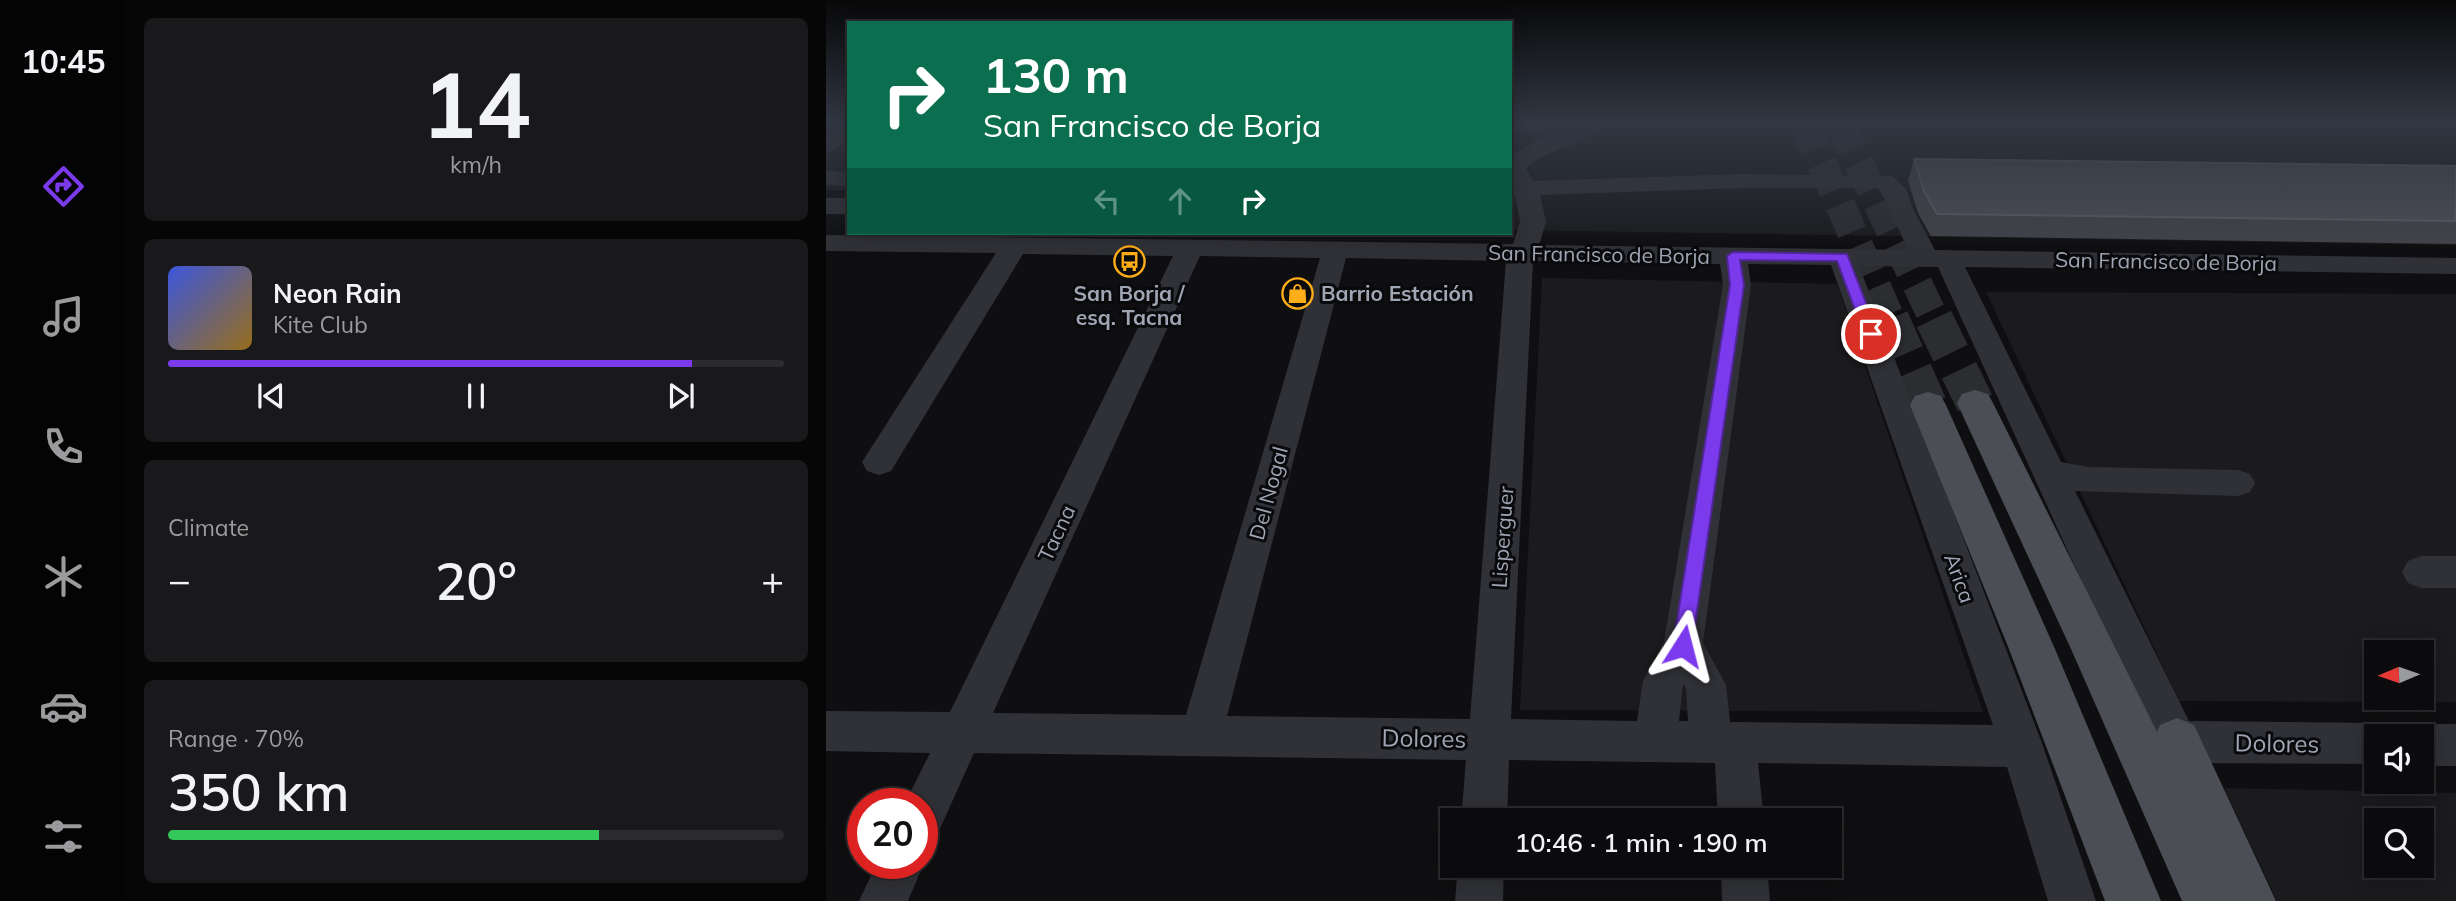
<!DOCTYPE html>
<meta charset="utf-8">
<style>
body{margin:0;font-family:Mulish,sans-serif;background:#19191b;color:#f1f3f6;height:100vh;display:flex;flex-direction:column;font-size:26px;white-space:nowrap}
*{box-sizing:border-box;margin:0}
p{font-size:23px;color:#9a9b9d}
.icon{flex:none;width:38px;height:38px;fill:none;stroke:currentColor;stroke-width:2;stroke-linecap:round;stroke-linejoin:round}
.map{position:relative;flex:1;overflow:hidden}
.sheet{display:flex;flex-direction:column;gap:18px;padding:18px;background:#060607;width:700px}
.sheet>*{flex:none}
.banner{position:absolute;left:21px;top:21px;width:665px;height:214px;border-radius:0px;box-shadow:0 4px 18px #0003,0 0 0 2px #2b2b2e;background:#0b6e4f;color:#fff;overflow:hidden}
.needle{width:46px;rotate:268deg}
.tools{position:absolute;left:1538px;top:640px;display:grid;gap:14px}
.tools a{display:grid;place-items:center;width:70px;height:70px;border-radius:0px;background:#0b0b0d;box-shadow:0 4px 18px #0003,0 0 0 2px #2b2b2e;font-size:35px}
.speed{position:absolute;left:21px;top:788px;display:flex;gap:14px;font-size:35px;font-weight:700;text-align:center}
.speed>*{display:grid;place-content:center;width:91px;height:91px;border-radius:50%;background:#0b0b0d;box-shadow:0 4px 18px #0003,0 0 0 2px #2b2b2e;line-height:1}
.speed .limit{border:10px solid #d22;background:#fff;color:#111}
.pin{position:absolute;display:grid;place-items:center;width:60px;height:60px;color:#fff;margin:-30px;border:4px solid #fff;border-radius:50%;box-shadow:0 2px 7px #0007}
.me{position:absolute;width:77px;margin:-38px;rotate:9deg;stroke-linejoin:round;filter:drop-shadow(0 0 5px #0008)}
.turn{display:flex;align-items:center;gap:24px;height:147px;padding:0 21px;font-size:32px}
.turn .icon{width:91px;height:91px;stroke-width:2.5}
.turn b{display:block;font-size:49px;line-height:60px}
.lanes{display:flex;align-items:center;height:66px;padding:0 21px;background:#0003;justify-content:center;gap:35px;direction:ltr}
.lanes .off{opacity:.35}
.big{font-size:52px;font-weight:600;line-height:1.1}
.sheet .widget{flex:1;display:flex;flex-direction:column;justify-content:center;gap:10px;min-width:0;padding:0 24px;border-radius:10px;background:#19191b}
.sheet .dial{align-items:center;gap:0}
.dial b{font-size:91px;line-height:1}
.song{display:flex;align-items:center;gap:21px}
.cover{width:84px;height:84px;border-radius:10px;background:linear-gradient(135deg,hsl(230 70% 55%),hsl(40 70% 35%))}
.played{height:7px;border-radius:4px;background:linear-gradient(90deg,#7c3aed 85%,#2b2b2e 85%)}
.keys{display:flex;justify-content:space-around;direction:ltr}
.heat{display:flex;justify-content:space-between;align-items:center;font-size:38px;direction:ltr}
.charge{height:10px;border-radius:5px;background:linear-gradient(90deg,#34c759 70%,#2b2b2e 0)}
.trip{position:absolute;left:614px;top:808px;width:402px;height:70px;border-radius:0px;background:#0b0b0d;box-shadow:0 4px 18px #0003,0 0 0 2px #2b2b2e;font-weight:600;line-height:70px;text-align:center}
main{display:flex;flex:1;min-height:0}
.tab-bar{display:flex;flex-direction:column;width:126px;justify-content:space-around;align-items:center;background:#040405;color:#9a9b9d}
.tab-bar .icon{width:49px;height:49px}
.tab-bar .active{color:#7c3aed}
.tab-bar b{font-size:32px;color:#f1f3f6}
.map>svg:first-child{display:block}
.built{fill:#1b1b1e;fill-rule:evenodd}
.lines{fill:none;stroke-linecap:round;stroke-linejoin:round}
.major-tunnel-far1{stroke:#2c2d31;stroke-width:30;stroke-dasharray:30 15;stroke-linecap:butt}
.major-tunnel{stroke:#2c2d31;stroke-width:38;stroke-dasharray:38 19;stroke-linecap:butt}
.minor{fill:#303136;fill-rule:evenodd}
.major{fill:#4c4e55;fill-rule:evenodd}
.wall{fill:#424349}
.building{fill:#4c4e54;stroke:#595c63;stroke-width:2}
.route{fill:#7c3aed;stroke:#51269a;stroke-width:2}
.labels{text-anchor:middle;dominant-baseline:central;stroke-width:6;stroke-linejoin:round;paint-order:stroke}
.street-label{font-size:21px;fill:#9fa5b3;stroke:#0a0a0c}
.poi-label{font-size:21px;font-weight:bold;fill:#9fa5b3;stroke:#0a0a0c}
.near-street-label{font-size:24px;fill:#9fa5b3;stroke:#0a0a0c}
</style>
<main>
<nav class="tab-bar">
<b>10:45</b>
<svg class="icon active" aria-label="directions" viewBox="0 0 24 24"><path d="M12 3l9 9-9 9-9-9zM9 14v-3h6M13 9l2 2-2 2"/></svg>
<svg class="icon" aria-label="music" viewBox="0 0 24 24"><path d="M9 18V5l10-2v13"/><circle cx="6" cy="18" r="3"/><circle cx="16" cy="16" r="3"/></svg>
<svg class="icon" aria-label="phone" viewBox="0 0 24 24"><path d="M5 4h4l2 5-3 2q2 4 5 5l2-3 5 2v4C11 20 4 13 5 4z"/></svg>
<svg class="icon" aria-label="climate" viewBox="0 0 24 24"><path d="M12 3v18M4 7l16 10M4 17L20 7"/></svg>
<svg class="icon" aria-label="car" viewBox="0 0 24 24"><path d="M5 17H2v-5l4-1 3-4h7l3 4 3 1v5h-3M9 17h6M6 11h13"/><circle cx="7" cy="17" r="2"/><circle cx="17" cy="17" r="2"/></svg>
<svg class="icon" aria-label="filters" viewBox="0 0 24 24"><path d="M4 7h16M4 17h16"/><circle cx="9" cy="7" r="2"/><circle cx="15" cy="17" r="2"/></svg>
</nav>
<section class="sheet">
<div class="widget dial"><b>14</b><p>km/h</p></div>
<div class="widget">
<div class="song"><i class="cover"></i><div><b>Neon Rain</b><p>Kite Club</p></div></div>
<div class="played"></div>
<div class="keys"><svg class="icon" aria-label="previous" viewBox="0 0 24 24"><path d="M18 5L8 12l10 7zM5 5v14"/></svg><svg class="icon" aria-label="pause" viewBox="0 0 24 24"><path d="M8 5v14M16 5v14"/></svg><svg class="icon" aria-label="next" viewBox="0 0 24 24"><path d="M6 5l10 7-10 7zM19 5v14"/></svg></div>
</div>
<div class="widget"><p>Climate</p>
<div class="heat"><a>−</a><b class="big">20°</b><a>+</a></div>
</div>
<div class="widget"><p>Range · 70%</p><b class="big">350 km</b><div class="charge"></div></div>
</section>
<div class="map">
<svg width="1630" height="901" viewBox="0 0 1630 901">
<rect width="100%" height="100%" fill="#0f0f11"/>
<!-- built -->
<path class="built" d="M684,122H1630V245L684,230Z
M23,129V190H0V150Z
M716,278L1011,284L1157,712L694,710Z
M1160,292L1630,294V702L1353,701ZM1550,653H1596V698H1550Z
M1398,788L1630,793V901H1451ZM1550,821H1596V866H1550Z"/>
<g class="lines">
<!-- major-tunnel-far1 -->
<path class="major-tunnel-far1" d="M978,122L1065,321
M1013,122L1109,321"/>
<!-- major-tunnel -->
<path class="major-tunnel" d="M1064,319L1102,405
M1108,319L1149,403"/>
<!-- minor -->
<path class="minor" d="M23,122V139L8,150L0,152V134L15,123Z
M684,122L745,125L751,122H777C763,142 722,149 702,166L700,168L707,181L916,174L1066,176L1080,189L1088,211L1109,250L1630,258V274L1139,267L1235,462L1262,467L1412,470L1424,474L1429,483L1424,492L1412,496L1249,491L1363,721L1550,723L1565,729L1568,737H1550V764L1351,763L1336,757L1112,267L1033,266L1217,746L1270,901H1222L1181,767L932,763L938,821H892L889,763L683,760L681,821H635L640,760L148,753L112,833L96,839V803H79L104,753L0,751V711L124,712L347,256L197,254L65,471L53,475L41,471L36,462L170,253L0,251V235L687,244L694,222L689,196H684V156L722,135L684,130ZM916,188H1051C1058,193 1076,238 1082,250L713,245L720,222L714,195ZM374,256L494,258L360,715L167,713ZM520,258L680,261L644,719L401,716ZM707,261L894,264L897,285L838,642L817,681L811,721L685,719ZM922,264L1005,265L1167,725L904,722L900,685L877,643L925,285ZM857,684L860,688L862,721H853Z
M0,171L23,172V186L0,185Z
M0,198H23V214H0Z
M1595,556H1630V588H1595L1582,583L1576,572L1582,561Z
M1596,724H1630V766H1596V737H1578L1581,730Z
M96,858L98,863L82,901H33L51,863H96Z
M632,866H678L677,901H629Z
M895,866H941L944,901H896Z"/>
<!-- major -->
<path class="major" d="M1149,390L1162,394L1167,403L1331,732L1334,725L1351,718L1368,725L1450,901H1356L1245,649L1131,403L1136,394Z
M1102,392L1115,396L1120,405L1229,649L1335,901H1279L1183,649L1084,405L1089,396Z"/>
</g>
<!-- wall -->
<path class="wall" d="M1088,159L1630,166V244L1105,236L1092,213L1082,181Z"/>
<!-- building -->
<path class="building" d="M1088,159L1630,166V221L1111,214L1098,191Z"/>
<!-- sky -->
<linearGradient id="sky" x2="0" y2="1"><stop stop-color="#080809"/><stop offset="0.49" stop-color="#313743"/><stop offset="1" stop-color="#313743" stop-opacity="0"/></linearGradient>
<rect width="1630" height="248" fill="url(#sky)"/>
<!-- route -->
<path class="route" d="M907,252L1021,254L1052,334L1045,339L1038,334L1011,261L914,260L918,285L866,646L863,652L857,654L850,652L847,646L904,285L901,256Z"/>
<!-- icons -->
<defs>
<symbol id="bus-ring" viewBox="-11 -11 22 22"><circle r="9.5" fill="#0a0a0c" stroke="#ffad19" stroke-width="1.5"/><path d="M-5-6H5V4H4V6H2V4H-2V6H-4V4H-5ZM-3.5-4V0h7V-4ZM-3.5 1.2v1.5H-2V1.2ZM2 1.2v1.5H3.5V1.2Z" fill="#ffad19"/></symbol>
<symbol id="shop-ring" viewBox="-11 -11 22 22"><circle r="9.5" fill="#0a0a0c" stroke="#ffad19" stroke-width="1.5"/><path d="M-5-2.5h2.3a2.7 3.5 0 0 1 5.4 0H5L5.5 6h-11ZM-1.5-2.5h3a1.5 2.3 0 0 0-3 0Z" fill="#ffad19"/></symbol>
</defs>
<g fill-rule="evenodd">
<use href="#bus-ring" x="286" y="244" width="35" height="35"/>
<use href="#shop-ring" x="454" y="276" width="35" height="35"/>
</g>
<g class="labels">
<!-- street labels -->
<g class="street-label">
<text transform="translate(773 254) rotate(1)">San Francisco de Borja</text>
<text transform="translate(1340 261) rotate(1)">San Francisco de Borja</text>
<text transform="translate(442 493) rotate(-75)">Del Nogal</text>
<text transform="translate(230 533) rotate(-65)">Tacna</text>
<text transform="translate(676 537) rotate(-86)">Lisperguer</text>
<text transform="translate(1134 578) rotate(70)">Arica</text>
</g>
<!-- poi labels -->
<g class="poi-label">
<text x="303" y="293">San Borja /<tspan x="303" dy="24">esq. Tacna</tspan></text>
<text x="495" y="293" text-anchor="start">Barrio Estación</text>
</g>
<!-- near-street labels -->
<g class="near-street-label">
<text transform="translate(598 738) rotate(1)">Dolores</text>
<text transform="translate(1451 743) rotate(1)">Dolores</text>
</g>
</g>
</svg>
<div class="tools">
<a><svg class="needle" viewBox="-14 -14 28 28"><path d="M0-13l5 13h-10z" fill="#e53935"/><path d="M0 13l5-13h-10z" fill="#9a9b9d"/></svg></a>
<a><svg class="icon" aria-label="sound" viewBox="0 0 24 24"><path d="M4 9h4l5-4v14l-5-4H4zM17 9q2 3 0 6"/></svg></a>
<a><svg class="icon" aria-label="search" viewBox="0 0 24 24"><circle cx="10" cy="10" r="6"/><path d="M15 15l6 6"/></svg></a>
</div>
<div class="speed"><div class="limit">20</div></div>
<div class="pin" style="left:1045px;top:334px;background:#d93025"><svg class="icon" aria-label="arrive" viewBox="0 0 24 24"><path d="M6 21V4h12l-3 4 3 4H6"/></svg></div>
<svg class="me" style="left:857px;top:646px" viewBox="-20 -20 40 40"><path d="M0-17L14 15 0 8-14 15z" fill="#7c3aed" stroke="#fff" stroke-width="4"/></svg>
<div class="trip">10:46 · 1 min · 190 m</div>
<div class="banner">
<div class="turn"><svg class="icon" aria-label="right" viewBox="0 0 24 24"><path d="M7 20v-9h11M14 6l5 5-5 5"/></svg><div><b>130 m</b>San Francisco de Borja</div></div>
<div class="lanes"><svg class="icon off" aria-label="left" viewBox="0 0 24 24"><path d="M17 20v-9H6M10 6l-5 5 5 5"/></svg><svg class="icon off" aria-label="ahead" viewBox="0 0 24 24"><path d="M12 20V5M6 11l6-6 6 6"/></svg><svg class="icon" aria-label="right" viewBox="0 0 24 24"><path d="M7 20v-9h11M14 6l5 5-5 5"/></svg></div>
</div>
</div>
</main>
